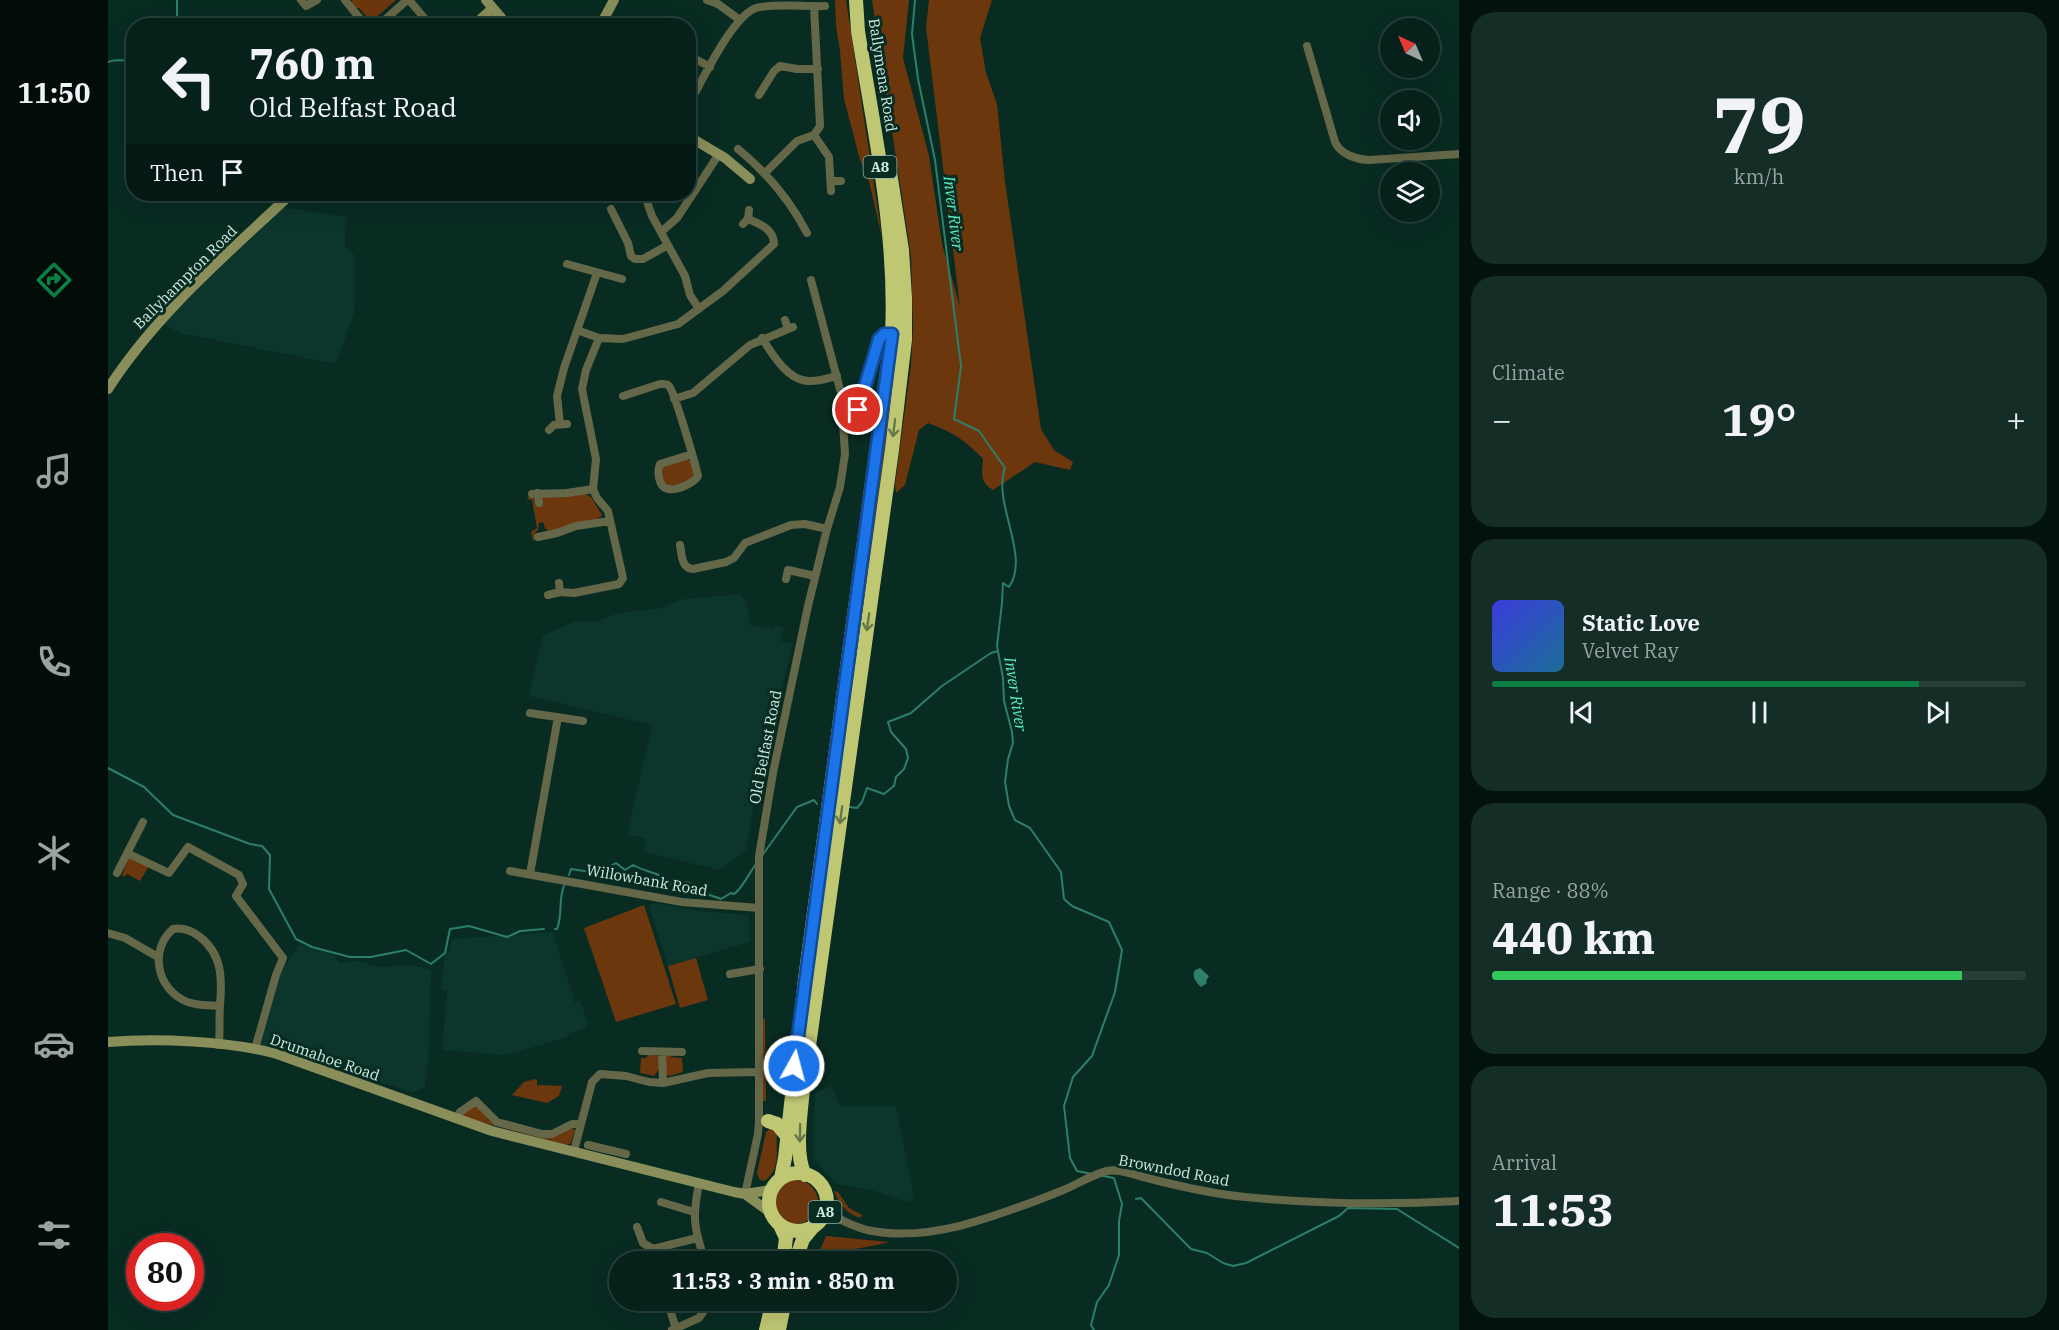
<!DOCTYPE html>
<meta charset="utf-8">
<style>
body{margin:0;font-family:"IBM Plex Serif",serif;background:#142d27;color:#f1f3f6;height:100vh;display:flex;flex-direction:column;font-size:22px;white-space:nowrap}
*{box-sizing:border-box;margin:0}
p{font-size:20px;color:#98a3a2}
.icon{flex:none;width:33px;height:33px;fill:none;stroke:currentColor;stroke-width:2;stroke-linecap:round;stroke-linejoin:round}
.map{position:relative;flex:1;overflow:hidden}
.panel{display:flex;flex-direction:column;gap:12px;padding:12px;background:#03120e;width:600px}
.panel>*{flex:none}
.banner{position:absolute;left:18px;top:18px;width:570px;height:183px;border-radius:24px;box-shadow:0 6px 24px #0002,0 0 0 2px #273e39;background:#06201a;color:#f1f3f6;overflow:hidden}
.needle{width:39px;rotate:316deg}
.fabs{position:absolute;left:1272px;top:18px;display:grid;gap:12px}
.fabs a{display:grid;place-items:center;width:60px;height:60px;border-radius:50%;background:#06201a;box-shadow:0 6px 24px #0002,0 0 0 2px #273e39;font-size:30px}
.speed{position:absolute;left:18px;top:1233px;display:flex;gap:12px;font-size:30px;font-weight:700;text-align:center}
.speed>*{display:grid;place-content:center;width:78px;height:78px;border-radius:50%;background:#06201a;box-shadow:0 6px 24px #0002,0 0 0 2px #273e39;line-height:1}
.speed .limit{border:9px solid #d22;background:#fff;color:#111}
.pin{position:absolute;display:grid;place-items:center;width:51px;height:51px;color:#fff;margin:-26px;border:3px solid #fff;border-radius:50%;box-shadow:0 2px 6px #0007}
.me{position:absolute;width:66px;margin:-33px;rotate:7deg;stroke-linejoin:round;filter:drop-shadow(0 0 4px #0008)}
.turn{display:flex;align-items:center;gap:21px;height:126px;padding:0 24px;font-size:27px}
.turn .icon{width:78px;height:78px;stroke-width:2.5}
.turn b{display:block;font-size:42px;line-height:51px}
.then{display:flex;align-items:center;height:57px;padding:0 24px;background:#0003;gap:12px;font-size:22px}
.big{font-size:45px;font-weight:700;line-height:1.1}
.panel .widget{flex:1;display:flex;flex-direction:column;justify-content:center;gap:9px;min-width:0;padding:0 21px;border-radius:24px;background:#142d27}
.panel .dial{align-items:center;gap:0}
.dial b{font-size:78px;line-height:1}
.song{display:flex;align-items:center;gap:18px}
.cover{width:72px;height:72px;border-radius:9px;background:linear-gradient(135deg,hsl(240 70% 55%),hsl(200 70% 35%))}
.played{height:6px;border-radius:3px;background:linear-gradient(90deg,#0b8043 80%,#273e39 80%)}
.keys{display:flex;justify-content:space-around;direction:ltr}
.heat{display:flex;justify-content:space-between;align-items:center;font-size:33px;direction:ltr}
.charge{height:9px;border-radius:4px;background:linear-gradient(90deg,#34c759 88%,#273e39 0)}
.trip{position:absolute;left:501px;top:1251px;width:348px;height:60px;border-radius:30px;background:#06201a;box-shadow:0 6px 24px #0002,0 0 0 2px #273e39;font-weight:700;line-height:60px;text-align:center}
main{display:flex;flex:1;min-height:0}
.dock{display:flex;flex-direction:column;width:108px;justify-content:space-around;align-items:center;background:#020d0a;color:#98a3a2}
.dock .icon{width:42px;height:42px}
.dock .current{color:#0b8043}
.dock b{font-size:27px;color:#f1f3f6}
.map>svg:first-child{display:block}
.built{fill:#0c362c}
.green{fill:#6d370e}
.water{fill:#2d7f6a}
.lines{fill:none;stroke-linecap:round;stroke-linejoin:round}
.stream{stroke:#2d7f6a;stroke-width:2}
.street{stroke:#656848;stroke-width:8}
.secondary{stroke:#8a8e5a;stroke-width:10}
.highway{stroke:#c0c773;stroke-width:14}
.oneway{stroke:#64794a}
.route-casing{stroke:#114b97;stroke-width:15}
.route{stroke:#1a73e8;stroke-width:10}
.labels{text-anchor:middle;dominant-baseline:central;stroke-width:6;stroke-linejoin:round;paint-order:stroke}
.shield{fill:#082b22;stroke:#93b4a9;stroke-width:1.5}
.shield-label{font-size:14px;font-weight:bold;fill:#ceeee3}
.street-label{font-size:15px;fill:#ceeee3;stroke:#082b22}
.water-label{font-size:16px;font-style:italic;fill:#59eec7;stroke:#082b22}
</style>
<main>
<nav class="dock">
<b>11:50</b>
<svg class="icon current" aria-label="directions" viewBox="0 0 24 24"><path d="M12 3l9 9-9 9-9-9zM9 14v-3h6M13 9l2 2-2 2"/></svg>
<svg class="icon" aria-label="music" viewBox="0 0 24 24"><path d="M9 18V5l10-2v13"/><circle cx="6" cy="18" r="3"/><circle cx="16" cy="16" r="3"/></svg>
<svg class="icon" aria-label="phone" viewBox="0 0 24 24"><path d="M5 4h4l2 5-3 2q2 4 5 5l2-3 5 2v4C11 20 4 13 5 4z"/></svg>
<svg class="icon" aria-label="climate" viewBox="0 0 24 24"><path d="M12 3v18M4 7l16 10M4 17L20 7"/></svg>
<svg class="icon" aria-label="car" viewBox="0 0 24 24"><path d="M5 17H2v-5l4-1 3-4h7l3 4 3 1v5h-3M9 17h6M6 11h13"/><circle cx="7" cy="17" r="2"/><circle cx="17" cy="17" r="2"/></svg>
<svg class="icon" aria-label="filters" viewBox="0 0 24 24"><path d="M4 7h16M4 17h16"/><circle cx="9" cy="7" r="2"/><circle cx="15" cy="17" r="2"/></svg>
</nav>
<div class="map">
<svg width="1351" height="1330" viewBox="0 0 1351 1330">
<rect width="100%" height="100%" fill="#082b22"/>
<!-- built -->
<path class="built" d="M174,207L238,217L237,246L247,256L246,314L228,364L72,333L55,324L135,243Z
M633,594L638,602L642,625L665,629L667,626L676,628L672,641L685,643L660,750L653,764L638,850L612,870L535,852L538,838L519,835L544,725L421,696L435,635L466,622L488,621L511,613L548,609L576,599Z
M545,903L591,911L641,915V942L560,966L541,906Z
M445,932L467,1003L472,1001L481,1024L478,1025L479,1028L460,1034V1037L397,1055L334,1050L339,991L333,990L337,953L341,952L344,939Z
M191,944L227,955L231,963L249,961L271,967L303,965L323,970L321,1047L317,1088L304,1092L153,1045L171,976Z
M724,1086L732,1106H788L806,1197L800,1202L764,1190L729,1184L705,1158L707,1093Z"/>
<!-- green -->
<path class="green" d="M244,0H288L265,20H259V17L251,8H248L244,3Z
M727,0H738L774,237L759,173L752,160L736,99L732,51L728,26Z
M764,0H801L795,58L821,156L834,244L852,307L818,27L821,0H884L872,38L878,73L889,104L897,182L933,429L946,450L965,462L962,470L927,462L885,490C871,482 874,472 875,459C857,440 844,432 820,423L811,430L797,485L788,493L787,485L803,365L805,328L803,256Z
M789,330H793L791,357L757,600L755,599Z
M579,458L583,462L586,475C581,483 567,487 558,485L555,480L554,467Z
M474,492L483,497L494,515L493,517L489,518V520L470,522L442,532L437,528L435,522L431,523L430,530L426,534L427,540H425L423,532L429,528L424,500L419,499L420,497L425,498L428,506L433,505L434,496Z
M21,857L41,866L32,881L19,874L16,877L14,875Z
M536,905L568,1004L508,1022L476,928Z
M588,958L600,1000L572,1008L560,966Z
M655,1019H657L658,1101H655Z
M561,1053L563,1057L574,1058L575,1072L561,1076L558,1074L557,1055Z
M541,1054L551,1057V1069L546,1076L532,1073L533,1058H538Z
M427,1079L429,1080V1087L430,1085L454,1086L451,1096L439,1103L404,1095L416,1082Z
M369,1105L382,1121L416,1131L439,1136L464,1128L467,1130L463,1143L458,1145L355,1117L354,1113Z
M663,1128L669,1134C667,1152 674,1169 656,1181L651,1179L649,1173L658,1132Z
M666 1202a22 22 0 1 1 44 0a22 22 0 1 1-44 0Z
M726,1191L730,1192L741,1208L754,1215L752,1218C737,1212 732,1205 726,1191Z
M718,1236L781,1242C757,1248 736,1252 712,1250Z"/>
<!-- water -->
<path class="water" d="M1092,968L1101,976L1098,981L1099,983L1093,987C1089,983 1083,977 1087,970Z"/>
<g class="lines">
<!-- stream -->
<path class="stream" d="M69,0V26
M807,0L804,34L810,79L827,160L853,366L846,419L871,431L897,468C884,503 923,556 901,587L895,583L894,603L889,646L895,678L896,701L904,732L905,743L900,759L897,782L901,806L907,820L922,828L953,872L956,899L964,906L1001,922L1014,950L1007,992L984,1056L965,1077L956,1106L962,1158L969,1171L984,1174
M0,62C8,58 16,62 26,60
M0,768L36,787L65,815L142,844L154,846L162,855L161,889L188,939L204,947L242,957H263L298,950L323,964L337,953L342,929L361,926L399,937L412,931L436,929
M741,807L749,808L754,802L759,788L776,794L786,786L788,777L796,769L800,758L798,749L783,732L780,722L803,713L834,686L883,653L890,651
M653,857L689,807L706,800L709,804
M461,875L463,869L490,873L508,863L517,870L525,865C541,874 549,870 562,884L580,882L596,893L613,899L623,893L626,894C633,890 642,872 648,864
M447,929H449C455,914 450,900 456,886
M1028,1199L1033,1198L1083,1249L1099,1253L1115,1263L1125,1266L1138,1263L1231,1216L1240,1208L1289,1209L1351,1248
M986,1330L983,1325L989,1302L1001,1285L1011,1255V1221L1014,1204L1006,1178L995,1176"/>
<!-- street -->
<path class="street" d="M193,0L198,6L209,0
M237,0L258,26
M301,0L323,26
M599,0L610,4L632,20
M270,26L299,0
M1199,46L1227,142C1232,154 1249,160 1262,160L1351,154
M580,55L602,67
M651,95L666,71L672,66L689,69H710
M580,106C593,83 624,16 648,8C667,3 696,7 717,6
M706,135L721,157L723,191
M630,149C658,172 682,200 699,233
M657,173L689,141L706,135L712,126L706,6
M723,181H733
M533,194L538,199L544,216L577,276L582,295L591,309
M503,209L520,243L523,256L527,259H535L560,245
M635,224L640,219L641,210
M553,232L569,218L611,154
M459,264L514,279
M677,320L680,329
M469,330L491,338L515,339L570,324L615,291L666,244C666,229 652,224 640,219
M654,338C664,354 680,381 701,381C711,382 720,378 729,376
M515,396L552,384C556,384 558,383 561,386C567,393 587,463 590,476C586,483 569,491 560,489C550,487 549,471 552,464L584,454
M566,399L585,393L642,345L685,327
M736,415L746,414L750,410L771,339L776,334H784
M452,424L449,396L456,368L489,273
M441,430L446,425L459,424
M429,493L431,503
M424,494L459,493L485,489
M430,537L449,533L468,526L502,521
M572,545C574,555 573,568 585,569L618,562L626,558L637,543L683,525L697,524L719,529
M678,579L680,570L707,576
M451,583L452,592
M440,595L452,592L466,593L511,584L515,578L500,511L489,498L485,489L488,459L474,389L478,370L491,338
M422,713L475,721
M19,853L61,873L80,847L131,875L135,884L128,896L175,958L168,975L147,1049
M402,871L574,902L651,908
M9,873L35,822
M422,874L450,717
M0,933L17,938L50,957
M622,974L652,969
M111,1045C112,1032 111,1019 112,1006C114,980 115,955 92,937C83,930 75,927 65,929C42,949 48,986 75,1000C86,1006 100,1005 112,1006
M534,1051L574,1052
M554,1052L555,1083
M348,1119L352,1112L368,1101L389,1122L434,1134H444L464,1124H473
M480,1145L518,1154
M466,1151L484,1082L492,1074L518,1076L541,1082L555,1083L600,1073L650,1072
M591,1183C584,1219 586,1227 597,1262
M637,1194L650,1134L651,1121V856L665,773L700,606L719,529L732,487L737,454L733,393L703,280
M553,1202L586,1212
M717,1212C731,1219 744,1226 759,1230C822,1244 894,1214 953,1191C968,1185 983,1175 999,1171C1011,1168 1027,1175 1039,1178C1070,1186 1105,1194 1137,1197C1208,1204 1280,1205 1351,1201
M529,1227L535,1243L545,1249L589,1238
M559,1300L568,1329
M564,1330L591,1318L603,1300"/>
<!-- secondary -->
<path class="secondary" d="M378,0L400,26
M365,26L384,9
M492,26L506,0
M580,136L617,158L642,179
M0,389C48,314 119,254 183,194
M0,1042C50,1038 121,1041 169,1054L384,1131L626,1192L637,1194L662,1190
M637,1194L663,1213"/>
<!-- highway -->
<path class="highway" d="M660,1121L669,1124L679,1136
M661 1202a29 29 0 1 1 58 0a29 29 0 1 1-58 0Z
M697,1175C686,1154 693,1112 695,1089L784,450L797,340V298L794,250L782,172
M673,1178L677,1158L697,979L784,334C789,232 766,132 750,31L748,0
M672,1225L678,1238L675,1262
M687,1262L695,1239L704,1228
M658,1330L665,1300
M671,1330L677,1300"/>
</g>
<!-- one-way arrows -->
<defs><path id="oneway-shaft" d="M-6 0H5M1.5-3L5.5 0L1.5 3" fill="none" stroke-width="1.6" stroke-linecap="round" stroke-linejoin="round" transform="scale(1.5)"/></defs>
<g class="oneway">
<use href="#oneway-shaft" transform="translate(786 428) rotate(97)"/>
<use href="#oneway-shaft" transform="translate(760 622) rotate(98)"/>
<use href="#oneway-shaft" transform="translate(733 815) rotate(98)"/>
<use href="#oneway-shaft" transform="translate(692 1133) rotate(91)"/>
</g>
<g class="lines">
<defs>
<path id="route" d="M686,1066L784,334H776L771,339L750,410"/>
</defs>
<!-- route casing -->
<use href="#route" class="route-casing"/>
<!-- route -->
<use href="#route" class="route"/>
</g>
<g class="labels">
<!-- shield labels -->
<g class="shield">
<rect x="755.5" y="156" width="33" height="22" rx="4.5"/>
<rect x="700.5" y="1201" width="33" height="22" rx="4.5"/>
</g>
<g class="shield-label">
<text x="772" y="167">A8</text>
<text x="717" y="1212">A8</text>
</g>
<!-- street labels -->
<g class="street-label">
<text transform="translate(775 75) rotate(81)">Ballymena Road</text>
<text transform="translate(77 277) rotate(-45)">Ballyhampton Road</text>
<text transform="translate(657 747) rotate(-79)">Old Belfast Road</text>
<text transform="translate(539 880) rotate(10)">Willowbank Road</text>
<text transform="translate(217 1057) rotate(19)">Drumahoe Road</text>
<text transform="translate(1066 1170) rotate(11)">Browndod Road</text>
</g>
<!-- water labels -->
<g class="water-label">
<text transform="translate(846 213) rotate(83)">Inver River</text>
<text transform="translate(908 694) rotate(81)">Inver River</text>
</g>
</g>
</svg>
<div class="fabs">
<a><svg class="needle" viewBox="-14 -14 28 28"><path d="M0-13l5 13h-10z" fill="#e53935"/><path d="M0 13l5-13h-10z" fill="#98a3a2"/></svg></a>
<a><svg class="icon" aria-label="sound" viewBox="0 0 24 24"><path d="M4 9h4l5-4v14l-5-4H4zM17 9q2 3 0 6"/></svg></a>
<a><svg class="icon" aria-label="layers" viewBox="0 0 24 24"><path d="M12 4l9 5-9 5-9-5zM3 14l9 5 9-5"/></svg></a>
</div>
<div class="speed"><div class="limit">80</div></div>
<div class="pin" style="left:750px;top:410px;background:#d93025"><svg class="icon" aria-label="arrive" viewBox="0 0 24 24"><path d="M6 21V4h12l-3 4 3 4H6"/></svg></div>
<svg class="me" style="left:686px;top:1066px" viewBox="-20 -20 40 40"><circle r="17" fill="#1a73e8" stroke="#fff" stroke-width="3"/><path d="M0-11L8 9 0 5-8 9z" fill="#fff"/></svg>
<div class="trip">11:53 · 3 min · 850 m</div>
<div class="banner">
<div class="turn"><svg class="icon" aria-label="left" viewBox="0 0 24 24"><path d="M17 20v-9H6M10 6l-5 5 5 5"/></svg><div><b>760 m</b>Old Belfast Road</div></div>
<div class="then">Then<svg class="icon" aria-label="arrive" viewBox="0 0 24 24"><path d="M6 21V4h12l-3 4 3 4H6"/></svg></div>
</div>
</div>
<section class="panel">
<div class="widget dial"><b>79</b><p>km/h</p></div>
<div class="widget"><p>Climate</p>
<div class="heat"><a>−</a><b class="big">19°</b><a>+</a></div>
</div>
<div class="widget">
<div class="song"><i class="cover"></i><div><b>Static Love</b><p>Velvet Ray</p></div></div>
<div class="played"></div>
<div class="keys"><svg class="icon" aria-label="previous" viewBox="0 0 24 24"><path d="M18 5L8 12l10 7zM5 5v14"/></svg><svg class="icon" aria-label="pause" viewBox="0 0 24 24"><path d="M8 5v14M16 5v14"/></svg><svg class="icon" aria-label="next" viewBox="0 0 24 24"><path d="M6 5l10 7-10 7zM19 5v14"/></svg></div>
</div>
<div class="widget"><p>Range · 88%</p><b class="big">440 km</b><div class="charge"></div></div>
<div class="widget"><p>Arrival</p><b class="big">11:53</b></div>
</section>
</main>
